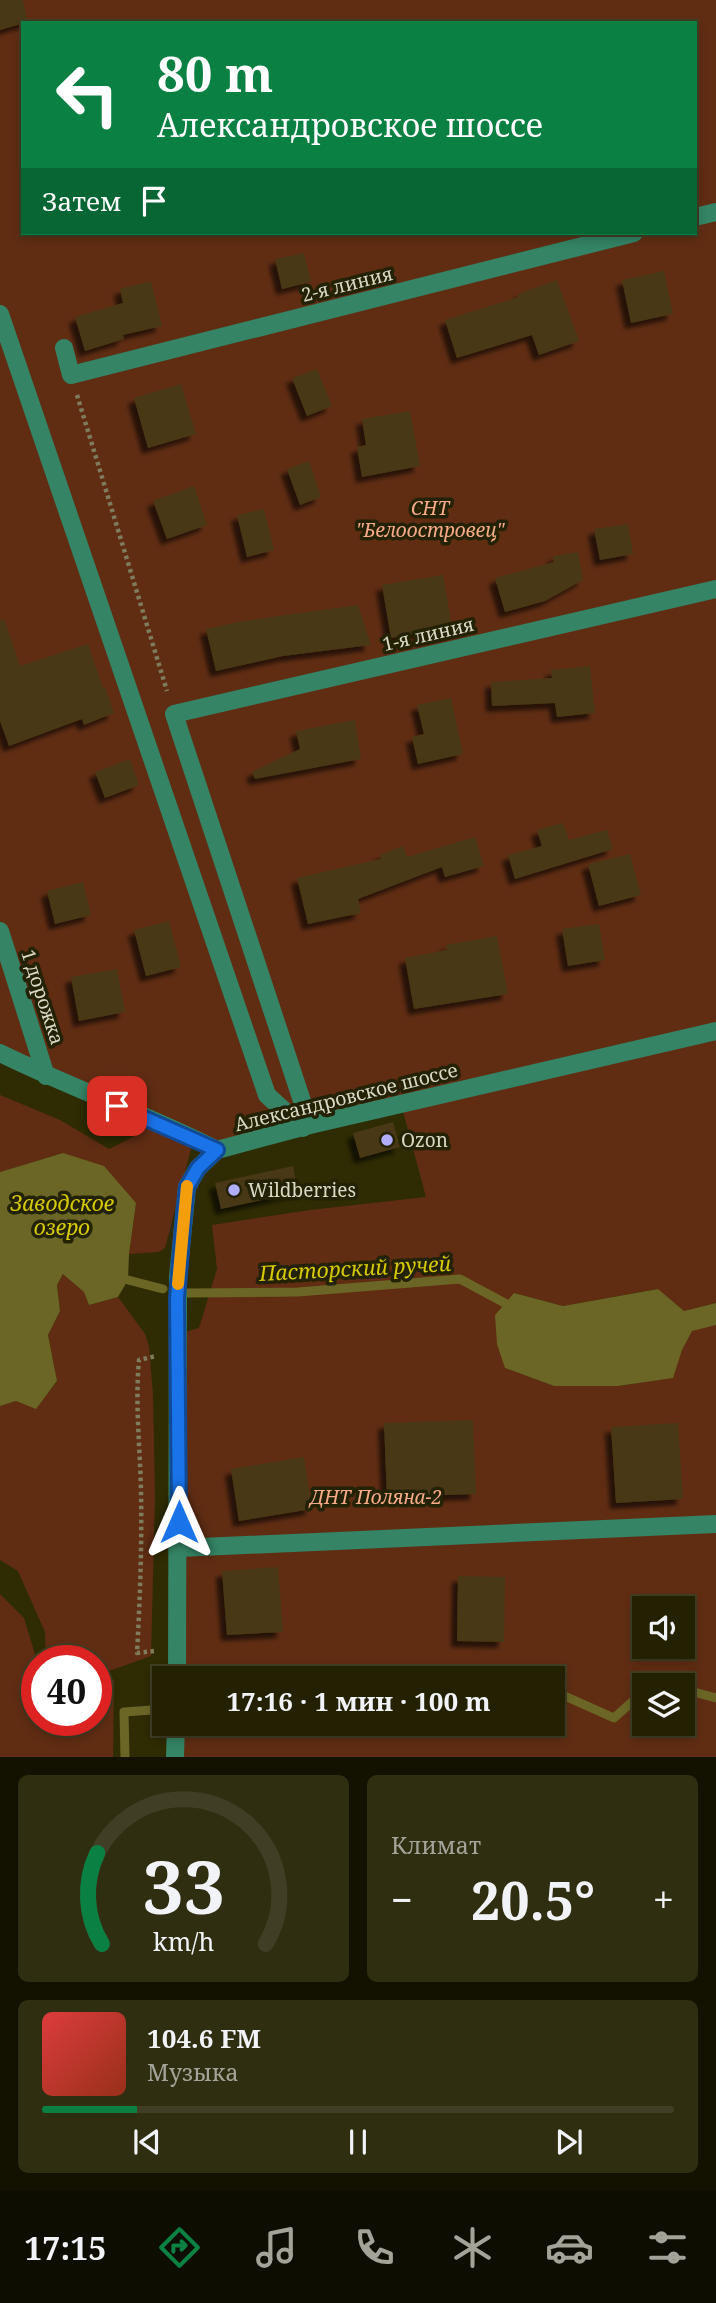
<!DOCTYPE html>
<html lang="ru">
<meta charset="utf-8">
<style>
body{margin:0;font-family:"Noto Serif",serif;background:#2f2e11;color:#f1f3f6;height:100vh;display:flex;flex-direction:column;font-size:26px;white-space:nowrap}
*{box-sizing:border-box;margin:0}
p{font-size:23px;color:#a3a399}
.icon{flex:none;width:38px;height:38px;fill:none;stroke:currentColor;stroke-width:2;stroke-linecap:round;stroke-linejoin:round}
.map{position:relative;height:1757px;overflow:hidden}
.panel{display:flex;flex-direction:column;gap:18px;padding:18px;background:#131201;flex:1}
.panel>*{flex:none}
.guide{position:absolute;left:21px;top:21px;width:676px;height:214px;border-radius:0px;box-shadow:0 4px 10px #0003,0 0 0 2px #403e24;background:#0b8043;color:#fff;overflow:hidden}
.buttons{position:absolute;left:632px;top:1596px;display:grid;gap:14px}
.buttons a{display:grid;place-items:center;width:63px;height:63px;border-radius:0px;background:#232102;box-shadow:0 4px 10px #0003,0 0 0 2px #403e24;font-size:35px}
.speed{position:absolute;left:21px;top:1645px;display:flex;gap:14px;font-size:35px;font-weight:700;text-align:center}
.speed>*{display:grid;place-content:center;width:91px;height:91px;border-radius:50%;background:#232102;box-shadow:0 4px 10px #0003,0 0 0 2px #403e24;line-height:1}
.speed .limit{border:10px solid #d22;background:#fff;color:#111}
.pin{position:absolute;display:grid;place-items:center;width:60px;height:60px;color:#fff;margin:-30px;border-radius:14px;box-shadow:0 4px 10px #0006}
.me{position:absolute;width:77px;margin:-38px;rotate:0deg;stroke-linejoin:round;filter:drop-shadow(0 0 5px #0008)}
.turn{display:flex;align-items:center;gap:24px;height:147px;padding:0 21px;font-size:32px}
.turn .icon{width:91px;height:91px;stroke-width:2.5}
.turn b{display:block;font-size:49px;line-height:60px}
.then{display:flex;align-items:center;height:66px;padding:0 21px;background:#0003;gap:14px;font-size:26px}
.big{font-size:52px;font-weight:700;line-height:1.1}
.panel .tile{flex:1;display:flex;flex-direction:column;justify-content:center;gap:10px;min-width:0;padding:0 24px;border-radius:10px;background:#2f2e11}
.panel .dial{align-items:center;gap:0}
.dial svg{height:182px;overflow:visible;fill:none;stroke:#403e24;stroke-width:7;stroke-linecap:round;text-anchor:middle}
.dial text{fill:#f1f3f6;stroke:none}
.song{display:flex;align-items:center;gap:21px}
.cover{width:84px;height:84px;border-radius:10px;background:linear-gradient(135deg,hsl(0 70% 55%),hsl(10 70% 35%))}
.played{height:7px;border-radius:4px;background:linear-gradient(90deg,#0b8043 15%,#403e24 15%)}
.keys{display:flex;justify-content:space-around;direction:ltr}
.heat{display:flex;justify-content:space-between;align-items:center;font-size:38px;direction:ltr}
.panel .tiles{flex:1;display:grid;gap:18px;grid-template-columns:1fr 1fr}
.tile:last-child{grid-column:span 2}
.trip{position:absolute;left:152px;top:1666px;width:413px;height:70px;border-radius:0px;background:#232102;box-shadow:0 4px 10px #0003,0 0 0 2px #403e24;font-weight:700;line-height:70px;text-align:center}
.dock{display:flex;height:112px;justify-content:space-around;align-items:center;background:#0e0d01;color:#a3a399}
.dock .icon{width:49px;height:49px}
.dock .on{color:#0b8043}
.dock b{font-size:32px;color:#f1f3f6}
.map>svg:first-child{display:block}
.green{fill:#602d13;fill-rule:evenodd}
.water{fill:#6b6625}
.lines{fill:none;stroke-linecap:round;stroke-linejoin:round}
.stream{stroke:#6b6625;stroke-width:9}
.building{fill:#493914;filter:url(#shadow)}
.path{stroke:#7e7c5c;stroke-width:4.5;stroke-dasharray:3.5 3.5;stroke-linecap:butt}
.minor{stroke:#348465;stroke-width:18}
.route-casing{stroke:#114b97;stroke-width:18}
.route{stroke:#1a73e8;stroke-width:12}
.slow{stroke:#f59e0b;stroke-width:12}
.poi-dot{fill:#b0aefa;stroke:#242204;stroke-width:2.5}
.labels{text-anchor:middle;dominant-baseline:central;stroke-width:7;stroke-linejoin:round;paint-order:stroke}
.street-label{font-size:19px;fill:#dad9c3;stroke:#242204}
.park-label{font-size:19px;font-style:italic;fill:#faac88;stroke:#242204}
.poi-label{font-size:19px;fill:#dad9c3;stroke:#242204;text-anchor:start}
.water-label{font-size:21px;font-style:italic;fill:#d5c903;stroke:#242204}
</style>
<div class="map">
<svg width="716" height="1757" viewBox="0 0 716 1757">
<defs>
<filter id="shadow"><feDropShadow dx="-6" dy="6" stdDeviation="2" flood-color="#0009"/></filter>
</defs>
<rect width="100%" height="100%" fill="#2f2c03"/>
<!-- green -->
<path class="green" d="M0,0H716V1303L684,1311L657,1289L563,1306L514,1293L505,1368L554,1386H618L672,1378L682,1350L692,1330L716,1325V1757H175L176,1724H553V1678H177V1334L199,1328L217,1269L212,1225L310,1210L426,1197L403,1111L219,1144L0,1053ZM23,23H695V233H23ZM644,1608H682V1647H644ZM644,1685H682V1724H644Z
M0,1095L60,1120L109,1149L135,1136L148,1123L193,1141L165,1248L159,1252L129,1254L136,1203L63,1153L0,1172Z
M64,1273L84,1292L89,1305L118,1297L145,1334L149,1346L153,1395L155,1495L151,1656L112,1670H96V1661H46L45,1632L18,1571L0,1560V1406L16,1401L36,1408L57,1382L48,1335L60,1311L57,1285Z
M0,1594L24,1618L37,1661V1720H96V1681L114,1680L113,1757H0Z"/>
<!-- water -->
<path class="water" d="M63,1153L104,1166L136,1203L129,1254L128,1280L118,1297L89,1305L84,1292L63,1274L57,1285L60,1311L48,1335L57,1381L36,1409L16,1401L0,1406V1172Z
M658,1289L684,1311L716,1303V1325L692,1331L682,1350L673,1378L618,1386H554L505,1368L497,1344L495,1315L514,1293L563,1306Z"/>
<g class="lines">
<!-- stream -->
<path class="stream" d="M128,1280L163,1289
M188,1293L298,1292L460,1279L514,1308
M650,1685L654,1682L668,1685
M682,1689L716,1698
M553,1695L558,1693L614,1718L644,1691
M125,1757L124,1712L152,1710"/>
</g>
<!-- building -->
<path class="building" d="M0,0H23L28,22L0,30Z
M304,253L311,282L282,289L275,259Z
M664,271L673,314L631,323L622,280Z
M557,280L579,341L539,355L532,335L457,358L445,320L519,297L518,294Z
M151,281L162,326L123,335L124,339L85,351L75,317L123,303L120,289Z
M317,369L332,406L307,416L292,378Z
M181,384L196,434L148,448L134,398Z
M410,411L420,466L362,477L357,447L366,445L362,419Z
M309,461L321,497L300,505L287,469Z
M194,486L207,525L167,539L153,501Z
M264,509L274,550L247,557L237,515Z
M628,524L633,554L600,560L594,529Z
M578,552L583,580L545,601L505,612L495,578L554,562L553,556Z
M443,575L452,627L391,638L382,585Z
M358,605L371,645L283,656L216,671L206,629L243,621Z
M4,619L20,666L88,644L103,688L105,687L114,713L84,725L82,719L9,746L0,721V620Z
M590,666L595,713L557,717L555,703L492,706L491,682L552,678L551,670Z
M451,698L463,754L418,764L412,737L424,734L417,705Z
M355,720L361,759L255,779L252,772L300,749L296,731Z
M130,759L139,785L105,798L95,772Z
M563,823L569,840L607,830L613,849L515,879L508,855L542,846L537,830Z
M475,837L484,866L445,877L442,867L358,899L361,913L308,924L297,878L381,859L380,855L403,846L407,857Z
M630,854L641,895L599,906L588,864Z
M83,882L91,915L55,924L47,891Z
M169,921L181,967L146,976L134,930Z
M599,924L605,960L568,966L562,929Z
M497,936L508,994L414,1009L405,958L447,950L446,945Z
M117,969L125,1012L79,1021L71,977Z
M393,1122L400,1147L360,1158L353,1133Z
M293,1166L298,1192L221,1209L215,1183Z
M473,1420L476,1494L387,1497L384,1423Z
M678,1423L683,1499L616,1503L611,1427Z
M304,1457L312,1509L239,1521L231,1469Z
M278,1567L283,1632L227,1635L222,1571Z
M458,1576L505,1577L504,1642L457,1641Z"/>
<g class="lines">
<!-- path -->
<path class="path" d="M77,395L167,691
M154,1651L137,1653C140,1599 142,1545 141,1491C140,1447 135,1404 139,1360L156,1356"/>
<!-- minor -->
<path class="minor" d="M695,217L716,212
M0,314L267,1095L303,1128
M64,348L71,375L634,233
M0,931L46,1076
M0,1053C71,1088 146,1114 217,1150L310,1125L716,1031
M310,1125L174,714L716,589
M179,1548L716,1524
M177,1678L178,1277L187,1187L198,1168L217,1150
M175,1757L176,1724"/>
</g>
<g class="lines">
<defs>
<path id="route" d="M117,1106L217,1150L198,1168L187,1187L184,1214L177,1298L179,1522"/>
</defs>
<!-- route casing -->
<use href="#route" class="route-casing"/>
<!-- route -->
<use href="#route" class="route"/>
<!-- slow -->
<path class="slow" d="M178,1284L187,1186"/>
</g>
<!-- markers -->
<g class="poi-dot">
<circle cx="387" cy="1140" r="7"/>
<circle cx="234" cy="1190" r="7"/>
</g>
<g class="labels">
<!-- street labels -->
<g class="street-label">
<text transform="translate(347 284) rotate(-14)">2-я линия</text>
<text transform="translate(428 634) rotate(-13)">1-я линия</text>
<text transform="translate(43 997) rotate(72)">1 дорожка</text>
<text transform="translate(346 1097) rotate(-14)">Александровское шоссе</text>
</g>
<!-- park labels -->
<g class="park-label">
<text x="430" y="508">СНТ<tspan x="430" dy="22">"Белоостровец"</tspan></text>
<text x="376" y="1497">ДНТ Поляна-2</text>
</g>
<!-- poi labels -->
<g class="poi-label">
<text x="401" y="1140">Ozon</text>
<text x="248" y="1190">Wildberries</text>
</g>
<!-- water labels -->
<g class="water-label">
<text x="62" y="1203">Заводское<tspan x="62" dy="24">озеро</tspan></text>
<text transform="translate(355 1268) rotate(-3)">Пасторский ручей</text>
</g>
</g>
</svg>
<div class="buttons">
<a><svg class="icon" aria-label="sound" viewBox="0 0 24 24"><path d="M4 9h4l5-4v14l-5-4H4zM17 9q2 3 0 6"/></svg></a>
<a><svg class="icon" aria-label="layers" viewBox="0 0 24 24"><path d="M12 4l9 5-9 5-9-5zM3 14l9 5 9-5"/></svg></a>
</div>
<div class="speed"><div class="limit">40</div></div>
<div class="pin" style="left:117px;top:1106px;background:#d93025"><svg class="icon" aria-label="arrive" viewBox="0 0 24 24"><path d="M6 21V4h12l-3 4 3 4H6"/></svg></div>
<svg class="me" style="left:179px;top:1522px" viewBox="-20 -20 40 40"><path d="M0-17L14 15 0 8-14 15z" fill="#1a73e8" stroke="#fff" stroke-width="4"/></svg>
<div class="trip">17:16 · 1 мин · 100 m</div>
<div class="guide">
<div class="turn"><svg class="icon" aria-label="left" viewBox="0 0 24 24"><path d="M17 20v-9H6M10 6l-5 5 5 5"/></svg><div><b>80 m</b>Александровское шоссе</div></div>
<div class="then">Затем<svg class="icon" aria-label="arrive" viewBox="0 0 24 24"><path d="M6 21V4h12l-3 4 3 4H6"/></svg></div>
</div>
</div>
<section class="panel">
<div class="tiles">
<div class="tile dial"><svg viewBox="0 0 100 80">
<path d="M14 69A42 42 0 1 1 86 69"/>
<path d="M14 69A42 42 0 0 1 12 29" stroke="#0b8043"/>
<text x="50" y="56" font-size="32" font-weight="700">33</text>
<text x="50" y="72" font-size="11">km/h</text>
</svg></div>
<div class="tile"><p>Климат</p>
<div class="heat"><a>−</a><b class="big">20.5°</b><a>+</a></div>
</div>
<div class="tile">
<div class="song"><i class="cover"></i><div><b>104.6 FM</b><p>Музыка</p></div></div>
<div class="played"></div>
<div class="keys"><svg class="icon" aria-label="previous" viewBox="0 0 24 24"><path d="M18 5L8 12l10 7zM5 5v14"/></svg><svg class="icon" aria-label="pause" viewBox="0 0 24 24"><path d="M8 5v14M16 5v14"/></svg><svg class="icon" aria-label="next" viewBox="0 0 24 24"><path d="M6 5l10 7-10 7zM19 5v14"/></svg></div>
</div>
</div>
</section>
<nav class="dock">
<b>17:15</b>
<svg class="icon on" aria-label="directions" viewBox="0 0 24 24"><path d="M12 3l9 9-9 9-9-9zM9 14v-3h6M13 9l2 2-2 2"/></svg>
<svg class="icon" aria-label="music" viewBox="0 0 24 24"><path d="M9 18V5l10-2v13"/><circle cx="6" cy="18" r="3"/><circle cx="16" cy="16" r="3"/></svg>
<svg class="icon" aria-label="phone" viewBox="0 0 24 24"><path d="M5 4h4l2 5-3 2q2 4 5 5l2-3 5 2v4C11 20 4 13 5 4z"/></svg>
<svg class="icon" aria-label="climate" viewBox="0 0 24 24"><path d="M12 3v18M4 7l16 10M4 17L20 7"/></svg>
<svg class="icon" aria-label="car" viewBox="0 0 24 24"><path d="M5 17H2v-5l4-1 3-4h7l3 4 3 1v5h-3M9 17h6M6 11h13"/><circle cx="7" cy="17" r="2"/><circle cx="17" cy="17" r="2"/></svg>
<svg class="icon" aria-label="filters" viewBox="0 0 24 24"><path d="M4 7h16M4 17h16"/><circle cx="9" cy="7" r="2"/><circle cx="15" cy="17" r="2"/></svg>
</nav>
